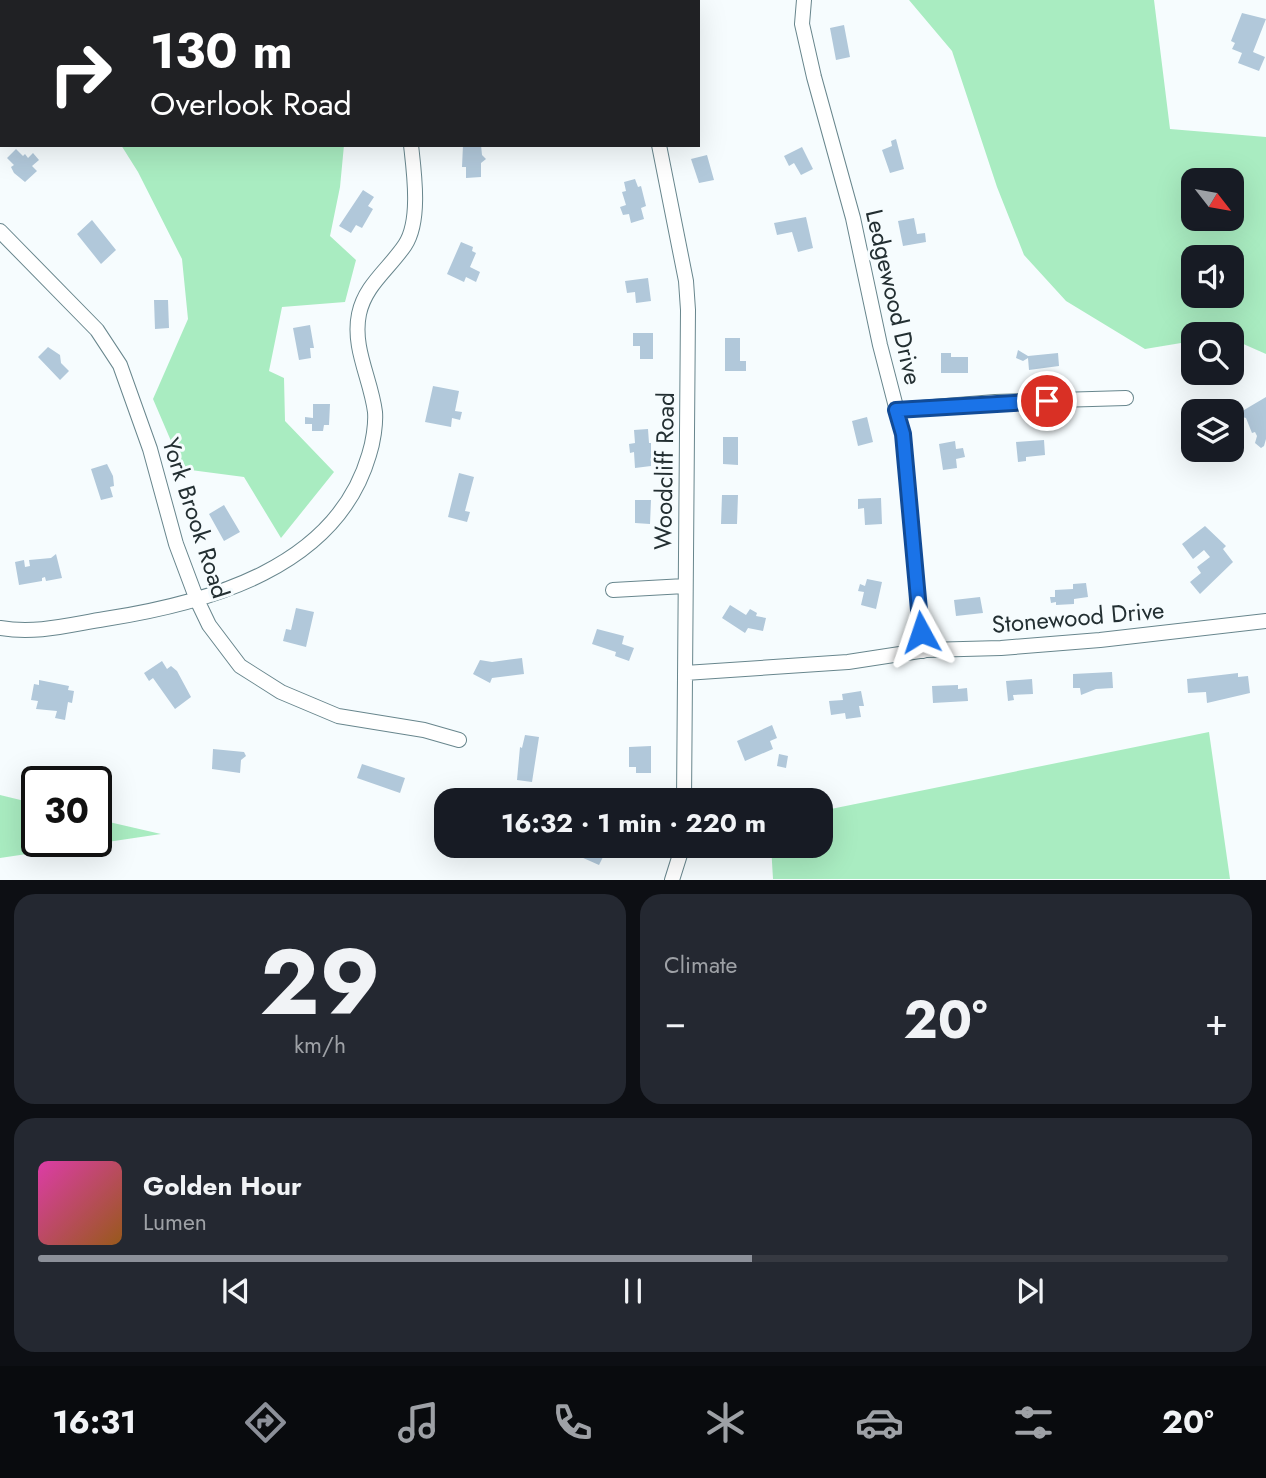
<!DOCTYPE html>
<meta charset="utf-8">
<style>
body{margin:0;font-family:Jost,sans-serif;background:#242831;color:#f1f3f6;height:100vh;display:flex;flex-direction:column;font-size:26px;white-space:nowrap}
*{box-sizing:border-box;margin:0}
p{font-size:23px;color:#9ea1a6}
.icon{flex:none;width:38px;height:38px;fill:none;stroke:currentColor;stroke-width:2;stroke-linecap:round;stroke-linejoin:round}
.map{position:relative;height:880px;overflow:hidden}
.drawer{display:flex;flex-direction:column;gap:14px;padding:14px;background:#0d0f14;flex:1}
.drawer>*{flex:none}
.banner{position:absolute;left:0px;top:0px;width:700px;height:147px;box-shadow:0 7px 28px #0002;background:#202124;color:#fff;overflow:hidden}
.needle{width:46px;rotate:121deg}
.tools{position:absolute;left:1181px;top:168px;display:grid;gap:14px}
.tools a{display:grid;place-items:center;width:63px;height:63px;border-radius:14px;background:#171b24;box-shadow:0 7px 28px #0002;font-size:35px}
.speed{position:absolute;left:21px;top:766px;display:flex;gap:14px;font-size:35px;font-weight:700;text-align:center}
.speed>*{display:grid;place-content:center;width:91px;height:91px;border-radius:50%;background:#171b24;box-shadow:0 7px 28px #0002;line-height:1}
.speed .limit{border:4px solid #111;border-radius:10px;background:#fff;color:#111}
.pin{position:absolute;display:grid;place-items:center;width:60px;height:60px;color:#fff;margin:-30px;border:4px solid #fff;border-radius:50%;box-shadow:0 2px 7px #0007}
.me{position:absolute;width:77px;margin:-38px;rotate:355deg;stroke-linejoin:round;filter:drop-shadow(0 0 5px #0008)}
.turn{display:flex;align-items:center;gap:24px;height:147px;padding:0 35px;font-size:32px}
.turn .icon{width:91px;height:91px;stroke-width:2.5}
.turn b{display:block;font-size:49px;line-height:60px}
.big{font-size:52px;font-weight:700;line-height:1.1}
.drawer .card{flex:1;display:flex;flex-direction:column;justify-content:center;gap:10px;min-width:0;padding:0 24px;border-radius:21px;background:#242831}
.drawer .dial{align-items:center;gap:0}
.dial b{font-size:91px;line-height:1}
.song{display:flex;align-items:center;gap:21px}
.cover{width:84px;height:84px;border-radius:10px;background:linear-gradient(135deg,hsl(320 70% 55%),hsl(30 70% 35%))}
.played{height:7px;border-radius:4px;background:linear-gradient(90deg,#8c9099 60%,#363941 60%)}
.keys{display:flex;justify-content:space-around;direction:ltr}
.heat{display:flex;justify-content:space-between;align-items:center;font-size:38px;direction:ltr}
.drawer .tiles{flex:1;display:grid;gap:14px;grid-template-columns:1fr 1fr}
.card:last-child{grid-column:span 2}
.trip{position:absolute;left:434px;top:788px;width:399px;height:70px;border-radius:21px;background:#171b24;box-shadow:0 7px 28px #0002;font-weight:700;line-height:70px;text-align:center}
.dock{display:flex;height:112px;justify-content:space-around;align-items:center;background:#090b0e;color:#9ea1a6}
.dock .icon{width:49px;height:49px}
.dock .selected{color:#8c9099}
.dock b{font-size:32px;color:#f1f3f6}
.map>svg:first-child{display:block}
.green{fill:#a9ecc1;fill-rule:evenodd}
.building{fill:#b1c8da}
.lines{fill:none;stroke-linecap:round;stroke-linejoin:round}
.minor-casing{stroke:#68868d;stroke-width:16}
.minor{stroke:#fff;stroke-width:14}
.route-casing{stroke:#114b97;stroke-width:18}
.route{stroke:#1a73e8;stroke-width:12}
.labels{text-anchor:middle;dominant-baseline:central;stroke-width:6;stroke-linejoin:round;paint-order:stroke}
.street-label{font-size:24px;fill:#232f32;stroke:#f6fcfe}
</style>
<div class="map">
<svg width="1266" height="880" viewBox="0 0 1266 880">
<rect width="100%" height="100%" fill="#f6fcfe"/>
<!-- green -->
<path class="green" d="M0,0H219L2,2L0,75Z
M909,0H1154L1170,129L1266,137V354L1232,339V334H1194L1193,341L1145,349L1066,301L1024,255L997,187L952,51ZM1194,180H1232V219H1194ZM1194,257H1232V296H1194Z
M121,145H344L340,187L330,236L356,260L345,302L282,307L269,371L284,378L285,421L334,472L281,538L244,477L183,469L153,399L188,319L182,259L138,172Z
M1209,732L1230,879H773L771,845H821V811Z
M0,795L37,804V842H96V819L161,834L0,858Z"/>
<!-- building -->
<path class="building" d="M1242,13L1266,19L1253,52L1265,57L1259,71L1238,63L1242,53L1232,49L1235,43L1231,41Z
M844,25L850,57L836,60L830,28Z
M896,139L904,169L890,173L882,150L892,146L891,141Z
M463,145H481L482,155L486,159L481,163V177L466,178V167H462Z
M802,147L813,169L801,175L794,163L789,166L784,156Z
M16,149L23,156L25,154L28,158L33,153L39,160L32,166L37,171L25,182L14,173L11,167L14,165L7,158Z
M707,155L714,180L699,183L691,159Z
M635,179L638,187L641,186L646,206L641,208L644,219L631,223L629,214L623,215L620,207L626,205L622,192L626,191L624,182Z
M363,190L374,197L368,206L373,209L362,228L356,225L351,233L339,226Z
M806,217L813,248L798,252L792,232L777,235L774,223Z
M914,218L917,234L925,233L926,242L903,246L898,221Z
M92,220L116,250L101,264L77,234Z
M461,242L473,247L472,251L476,253L470,267L480,272L476,282L466,277L464,282L447,274Z
M648,278L651,301L636,303L635,292L627,293L625,281Z
M154,300H168L169,328L155,329Z
M310,325L314,348H310L311,358L299,360L293,328Z
M633,333H653V359H640V346H633Z
M725,338H740V361H746V371H725Z
M48,347L60,355L61,363L69,371L60,380L38,357Z
M1018,350L1028,356L1058,353L1059,366L1029,370L1028,358L1023,361L1016,358Z
M941,353H951V357H968V373H941Z
M433,386L459,391L455,411L462,412L460,420L452,418L451,427L425,422Z
M1266,397V439L1264,446L1261,448L1255,443L1257,436L1255,432L1252,433L1246,418L1239,416V413Z
M313,404H330L329,425H324L323,431H312V424H305V417L313,418Z
M867,417L873,442L858,446L852,421Z
M648,429L649,443H651V466L635,468L634,452L630,453L629,444L635,443L634,430Z
M723,437H738V465L723,464Z
M1044,440L1045,455L1026,457V461L1018,462L1016,442Z
M955,441L956,449L963,448L965,457L956,459L957,468L943,470L939,444Z
M107,464L113,476L114,486L110,487L113,497L101,500L91,469Z
M459,473L474,477L465,511L470,512L467,522L448,517Z
M722,495H738L737,524H721Z
M881,498L882,524L865,525L864,508L858,509V499Z
M635,500H651L650,524L635,523Z
M224,505L240,532L224,541L209,514Z
M1205,526L1226,546L1223,549L1233,562L1200,594L1190,582L1201,573L1197,567L1210,557L1204,550L1193,559L1182,544Z
M56,554L62,578L46,581L45,577L42,578V581L19,585L15,562L24,560L25,567L30,566L29,560L51,558Z
M867,579L882,582L876,609L861,605L864,592L858,591L860,584L865,586Z
M1086,583L1088,597L1074,599V604L1056,605V602L1051,603L1050,597H1055V590L1073,589V584Z
M980,597L983,613L956,616L954,600Z
M730,605L746,615L750,609L757,613L756,616L766,618L763,631L748,628L745,633L722,618Z
M296,608L314,612L306,647L283,641L286,629L291,630Z
M597,629L624,636L622,644L634,648L629,661L615,656L616,652L592,644Z
M522,658L524,674L492,678L490,683L473,674L480,660L492,662Z
M162,661L167,669L171,666L177,671L191,697L175,709L153,678L149,681L144,673Z
M1112,672L1113,688L1096,689L1081,695L1080,688H1073V674Z
M1238,673V677L1248,676L1250,693L1207,703L1206,692L1188,693L1187,679Z
M1032,679L1033,694L1013,695L1014,700L1008,701L1006,681Z
M39,680L69,686L68,690L74,691L72,703L68,702L65,720L55,718L57,711L36,709L38,701L31,700L34,684L39,685Z
M958,685V689L967,688L968,701L933,703L932,686Z
M861,691L864,706H859L861,717L846,719L845,713L831,715L829,701L843,700L842,694Z
M772,725L777,738L770,741L773,749L745,761L737,741Z
M525,735L539,737L532,782L517,780L520,747L522,748Z
M651,746V773H636V767H629V747Z
M213,749L244,752L246,756L241,760L240,773L212,769Z
M779,754L788,756L786,768L777,766Z
M362,764L405,778L400,793L357,778Z
M575,845H606L607,849L599,865L572,853Z"/>
<g class="lines">
<defs>
<path id="minor" d="M401,0V2
M616,0V2
M804,0L802,24L814,77L853,218L880,345L903,434L923,651
M659,145L686,281L688,310L684,800
M0,231L97,330L120,365L150,449L176,544L197,600L209,625L240,666L281,692L338,716L424,730L459,740
M896,410L995,402L1126,398
M613,590L685,586
M0,628C37,634 68,625 105,619C208,603 336,568 369,455C373,443 376,424 375,412C371,379 352,348 359,314C365,285 389,269 405,245C421,221 414,172 411,145
M685,673L848,662L926,650L1001,648L1100,640L1266,621
M672,880L683,845"/>
</defs>
<!-- minor casing -->
<use href="#minor" class="minor-casing"/>
<!-- minor -->
<use href="#minor" class="minor"/>
</g>
<g class="lines">
<defs>
<path id="route" d="M921,632L903,434L896,410L1047,401"/>
</defs>
<!-- route casing -->
<use href="#route" class="route-casing"/>
<!-- route -->
<use href="#route" class="route"/>
</g>
<g class="labels">
<!-- street labels -->
<g class="street-label">
<text transform="translate(894 297) rotate(77)">Ledgewood Drive</text>
<text transform="translate(664 471) rotate(-89)">Woodcliff Road</text>
<text transform="translate(196 518) rotate(72)">York Brook Road</text>
<text transform="translate(1078 617) rotate(-5)">Stonewood Drive</text>
</g>
</g>
</svg>
<div class="tools">
<a><svg class="needle" viewBox="-14 -14 28 28"><path d="M0-13l5 13h-10z" fill="#e53935"/><path d="M0 13l5-13h-10z" fill="#9ea1a6"/></svg></a>
<a><svg class="icon" aria-label="sound" viewBox="0 0 24 24"><path d="M4 9h4l5-4v14l-5-4H4zM17 9q2 3 0 6"/></svg></a>
<a><svg class="icon" aria-label="search" viewBox="0 0 24 24"><circle cx="10" cy="10" r="6"/><path d="M15 15l6 6"/></svg></a>
<a><svg class="icon" aria-label="layers" viewBox="0 0 24 24"><path d="M12 4l9 5-9 5-9-5zM3 14l9 5 9-5"/></svg></a>
</div>
<div class="speed"><div class="limit">30</div></div>
<div class="pin" style="left:1047px;top:401px;background:#d93025"><svg class="icon" aria-label="arrive" viewBox="0 0 24 24"><path d="M6 21V4h12l-3 4 3 4H6"/></svg></div>
<svg class="me" style="left:921px;top:632px" viewBox="-20 -20 40 40"><path d="M0-17L14 15 0 8-14 15z" fill="#1a73e8" stroke="#fff" stroke-width="4"/></svg>
<div class="trip">16:32 · 1 min · 220 m</div>
<div class="banner">
<div class="turn"><svg class="icon" aria-label="right" viewBox="0 0 24 24"><path d="M7 20v-9h11M14 6l5 5-5 5"/></svg><div><b>130 m</b>Overlook Road</div></div>
</div>
</div>
<section class="drawer">
<div class="tiles">
<div class="card dial"><b>29</b><p>km/h</p></div>
<div class="card"><p>Climate</p>
<div class="heat"><a>−</a><b class="big">20°</b><a>+</a></div>
</div>
<div class="card">
<div class="song"><i class="cover"></i><div><b>Golden Hour</b><p>Lumen</p></div></div>
<div class="played"></div>
<div class="keys"><svg class="icon" aria-label="previous" viewBox="0 0 24 24"><path d="M18 5L8 12l10 7zM5 5v14"/></svg><svg class="icon" aria-label="pause" viewBox="0 0 24 24"><path d="M8 5v14M16 5v14"/></svg><svg class="icon" aria-label="next" viewBox="0 0 24 24"><path d="M6 5l10 7-10 7zM19 5v14"/></svg></div>
</div>
</div>
</section>
<nav class="dock">
<b>16:31</b>
<svg class="icon selected" aria-label="directions" viewBox="0 0 24 24"><path d="M12 3l9 9-9 9-9-9zM9 14v-3h6M13 9l2 2-2 2"/></svg>
<svg class="icon" aria-label="music" viewBox="0 0 24 24"><path d="M9 18V5l10-2v13"/><circle cx="6" cy="18" r="3"/><circle cx="16" cy="16" r="3"/></svg>
<svg class="icon" aria-label="phone" viewBox="0 0 24 24"><path d="M5 4h4l2 5-3 2q2 4 5 5l2-3 5 2v4C11 20 4 13 5 4z"/></svg>
<svg class="icon" aria-label="climate" viewBox="0 0 24 24"><path d="M12 3v18M4 7l16 10M4 17L20 7"/></svg>
<svg class="icon" aria-label="car" viewBox="0 0 24 24"><path d="M5 17H2v-5l4-1 3-4h7l3 4 3 1v5h-3M9 17h6M6 11h13"/><circle cx="7" cy="17" r="2"/><circle cx="17" cy="17" r="2"/></svg>
<svg class="icon" aria-label="filters" viewBox="0 0 24 24"><path d="M4 7h16M4 17h16"/><circle cx="9" cy="7" r="2"/><circle cx="15" cy="17" r="2"/></svg>
<b>20°</b>
</nav>
